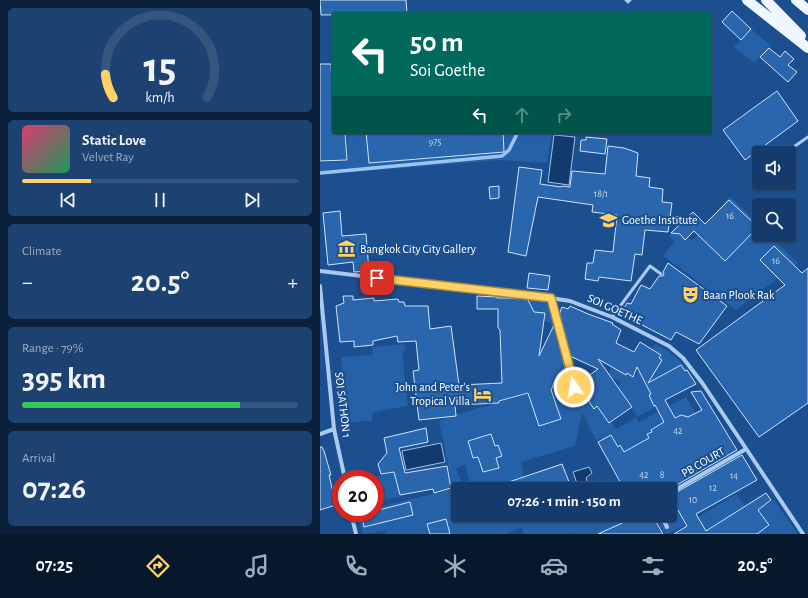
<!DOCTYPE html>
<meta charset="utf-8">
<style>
body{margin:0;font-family:"Alegreya Sans",sans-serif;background:#1d4271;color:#f1f3f6;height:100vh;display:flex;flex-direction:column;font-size:15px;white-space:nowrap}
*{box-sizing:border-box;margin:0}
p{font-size:13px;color:#9dadc1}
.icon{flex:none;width:22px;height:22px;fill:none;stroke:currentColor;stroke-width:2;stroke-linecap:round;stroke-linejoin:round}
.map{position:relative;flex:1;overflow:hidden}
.drawer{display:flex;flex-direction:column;gap:8px;padding:8px;background:#0b203b;width:320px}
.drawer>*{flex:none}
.banner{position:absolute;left:12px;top:12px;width:380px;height:122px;border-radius:4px;box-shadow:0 1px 3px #0004,0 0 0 1px #33557e;background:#00695c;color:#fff;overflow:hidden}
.tools{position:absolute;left:432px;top:146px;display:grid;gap:8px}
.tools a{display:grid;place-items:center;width:44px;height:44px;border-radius:4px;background:#143b6b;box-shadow:0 1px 3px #0004,0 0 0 1px #33557e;font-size:20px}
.speed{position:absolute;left:12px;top:470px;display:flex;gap:8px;font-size:20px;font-weight:700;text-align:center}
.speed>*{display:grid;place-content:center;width:52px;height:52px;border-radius:50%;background:#143b6b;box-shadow:0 1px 3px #0004,0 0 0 1px #33557e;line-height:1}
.speed .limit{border:6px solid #d22;background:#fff;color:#111}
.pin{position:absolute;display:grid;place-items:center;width:34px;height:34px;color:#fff;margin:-17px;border-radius:8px;box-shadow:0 2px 6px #0006}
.me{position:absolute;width:44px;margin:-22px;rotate:347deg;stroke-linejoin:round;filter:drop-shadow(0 0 3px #0008)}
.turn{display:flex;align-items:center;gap:14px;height:84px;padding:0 12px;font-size:18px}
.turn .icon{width:52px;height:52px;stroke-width:2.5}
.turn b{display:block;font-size:28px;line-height:34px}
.lanes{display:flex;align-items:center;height:38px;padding:0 12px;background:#0003;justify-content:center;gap:20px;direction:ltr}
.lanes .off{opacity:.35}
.big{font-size:30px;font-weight:600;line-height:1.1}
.drawer .tile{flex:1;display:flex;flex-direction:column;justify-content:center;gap:6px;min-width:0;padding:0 14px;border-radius:6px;background:#1d4271}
.drawer .dial{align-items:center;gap:0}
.dial svg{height:104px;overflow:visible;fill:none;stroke:#33557e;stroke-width:7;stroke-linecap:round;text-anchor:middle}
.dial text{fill:#f1f3f6;stroke:none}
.song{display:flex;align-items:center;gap:12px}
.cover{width:48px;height:48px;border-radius:6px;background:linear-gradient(135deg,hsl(340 70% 55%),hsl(150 70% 35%))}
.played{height:4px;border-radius:2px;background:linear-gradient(90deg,#ffd166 25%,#33557e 25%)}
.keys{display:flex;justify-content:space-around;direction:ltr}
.heat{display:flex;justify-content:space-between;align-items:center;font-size:22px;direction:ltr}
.charge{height:6px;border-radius:3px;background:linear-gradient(90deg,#34c759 79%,#33557e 0)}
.trip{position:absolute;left:131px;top:482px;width:226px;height:40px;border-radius:4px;background:#143b6b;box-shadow:0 1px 3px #0004,0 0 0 1px #33557e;font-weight:600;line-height:40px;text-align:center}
.menu{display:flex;height:64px;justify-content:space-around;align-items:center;background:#08182b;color:#9dadc1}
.menu .icon{width:28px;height:28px}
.menu .active{color:#ffd166}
.menu b{font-size:18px;color:#f1f3f6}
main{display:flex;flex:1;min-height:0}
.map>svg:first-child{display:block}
.green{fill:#2461a8}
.water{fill:#123a6d;stroke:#9cc4f0}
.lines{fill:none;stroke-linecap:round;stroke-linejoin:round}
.stream{stroke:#9cc4f0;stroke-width:3.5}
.building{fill:#2a66ad;stroke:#cfe3fa}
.lane{stroke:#a9c9ee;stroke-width:3}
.street{stroke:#a9c9ee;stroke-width:4}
.primary{stroke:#f0f6ff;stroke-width:10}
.route-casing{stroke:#a68842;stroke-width:10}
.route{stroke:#ffd166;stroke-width:7}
.labels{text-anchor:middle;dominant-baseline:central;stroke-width:4;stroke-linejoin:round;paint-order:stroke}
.number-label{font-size:10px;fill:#cad9ea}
.poi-label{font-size:12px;fill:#fff;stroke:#1b4f8f;text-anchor:start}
.street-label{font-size:12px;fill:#fff;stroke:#1b4f8f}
</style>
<main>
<section class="drawer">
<div class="tile dial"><svg viewBox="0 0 100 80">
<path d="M14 69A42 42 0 1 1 86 69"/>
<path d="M14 69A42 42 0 0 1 8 51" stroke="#ffd166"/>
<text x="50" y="56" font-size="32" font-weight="700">15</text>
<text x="50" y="72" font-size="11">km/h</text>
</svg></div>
<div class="tile">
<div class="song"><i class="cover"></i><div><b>Static Love</b><p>Velvet Ray</p></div></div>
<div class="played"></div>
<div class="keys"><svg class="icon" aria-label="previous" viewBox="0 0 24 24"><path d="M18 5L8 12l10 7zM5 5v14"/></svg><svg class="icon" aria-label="pause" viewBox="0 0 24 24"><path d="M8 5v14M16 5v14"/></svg><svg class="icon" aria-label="next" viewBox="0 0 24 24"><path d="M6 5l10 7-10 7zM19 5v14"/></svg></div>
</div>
<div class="tile"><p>Climate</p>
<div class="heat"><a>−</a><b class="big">20.5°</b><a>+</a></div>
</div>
<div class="tile"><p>Range · 79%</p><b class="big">395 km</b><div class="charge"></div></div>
<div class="tile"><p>Arrival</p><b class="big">07:26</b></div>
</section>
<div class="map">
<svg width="488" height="534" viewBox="0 0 488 534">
<rect width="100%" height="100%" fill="#1b4f8f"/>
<!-- green -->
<path class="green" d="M431,29L451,46L434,63L414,47Z
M27,132H46L49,162L184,152L183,132H232L227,163L180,160L0,175V163L28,161Z
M410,196L439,225V235H449L478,263L416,310L343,256L355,241L349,236L355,227L372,241Z
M202,298C216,300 226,297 232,311L250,379L247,384L253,395L265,387L296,429L317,417L309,404L295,394L301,382L288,376L292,367L316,376L335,344C348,350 360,359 369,372L334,381L341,404L317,417L319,422L366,397L377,415L293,458L282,438L276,440L262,412L255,446L201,462L204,477L171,489H152L145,465L136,468L144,489H138V515H315L325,534H252V533L248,534H204L201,527L188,534H65V531L43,534L37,513H55V508L133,489L119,421L145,412L208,394V385L243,376L231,324L211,312Z
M84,344L86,351L82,352L88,406L53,412L52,421L31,422L26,405L21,357L53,355L52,347Z
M75,473L80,497L58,501L55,491V479H52V477Z
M283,481L298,482L301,489H253Z
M416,494L431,514L454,500L478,534H387L377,518Z
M350,498L365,525L348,534H345L334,515H350Z"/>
<!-- water -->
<path class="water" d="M234,135L255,137L249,185L228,182Z
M121,443L125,462L86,470L82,451Z
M269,467L272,473L266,478L270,488L259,489L253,472Z"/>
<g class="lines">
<!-- stream -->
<path class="stream" d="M0,173L182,156L189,150L198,132"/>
</g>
<!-- building -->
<path class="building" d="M0,0H86L87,14L1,15Z
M412,11L431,29L421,40L402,22Z
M449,48L460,57L465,51L474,59L468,65L477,72L468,82L440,57Z
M0,64H11L13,99H14V132H25L27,160L0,161Z
M457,91L478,121L425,160L403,130Z
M46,132H183L184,152L49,163Z
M266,137L287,139L285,154L260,151L261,140H266Z
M288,146L304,148L318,153L316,176L330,178L329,187L343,189L342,202L352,203L348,232L325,230L322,255L315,254L311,281L279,277L278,281L265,279L267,263H273L275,250L293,252L297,215L272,212L273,205L218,197L206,256L188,252L199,167L222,170L220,184L241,187L243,186L250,187L252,171L285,174Z
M179,186V198L170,199L169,187Z
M409,200L438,227L405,261L374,231L365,240L360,234L351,233L373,212L385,224Z
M20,211L22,236L46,234L49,271L34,272L33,262L8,265L3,213Z
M454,246L482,273L488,268V403L439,437L376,350L465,285L440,260Z
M348,263L407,306L379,344L356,332L351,340L301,314L307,303L311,304L321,285L330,289L339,276H343L344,274L343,272Z
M209,273L230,276L228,290L207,288Z
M23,296H33V300L54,298V301L78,299L79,302H84L85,306H108L110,329L131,326L139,385L182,383L180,330L178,328V309H157V296L177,297V298H207L214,312L225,313L219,356L235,323L248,380L236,379L231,390L241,419L219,426L208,393L179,401V403L135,405L136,416L99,420L93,371L99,370L96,341L78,342L77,336L53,341V345L34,347V341L20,342L16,306L24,303Z
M250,306L268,314L293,323L292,324L301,330L296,343L314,352L320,342L341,355L339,358L342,360L328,383L361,365L365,371L367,370L376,384L345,400L355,418L361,415L368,417L382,410L371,392L381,391L417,450L350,489H304L278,442L291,435L298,447L300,445L304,452L329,438L327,434L332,432L331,430L344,422L335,405L334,406L329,395L331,394L317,367L313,377L307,373L306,375L278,359L312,407L289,423L277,406L274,409L257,384L278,369L250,356L239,315L242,307L248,309Z
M106,428L108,442L79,448L85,473L127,466L131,488L114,493L113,489L80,495L74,472L61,474L58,464L67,453L64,438Z
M171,434L175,446L178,445L182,456L176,458L179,468L163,472L158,457L153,458L148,441Z
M0,447H2L4,451L11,475H9L16,505L0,510Z
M422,455L437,480L376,514L386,531L446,493L451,500L438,510L449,525L437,534H354L367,526L350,496Z
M242,464L251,487L244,489H174V487Z
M90,502L93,515L44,527L41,513H55V511Z
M320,515H332L343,534H278Z
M126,519L130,534H110L107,524Z"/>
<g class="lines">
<!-- lane -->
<path class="lane" d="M306,0L308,2L310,0
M465,153L488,137
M231,298L254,384V387
M292,317L330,266L341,274"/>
<!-- street -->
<path class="street" d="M0,271L118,285L198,293L250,301L292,317L349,346L363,358L383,384L483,534
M0,286L14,429L25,479
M0,434L14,429
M350,493L426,449
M31,513L36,534
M341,515L347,527"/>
<!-- primary -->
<path class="primary" d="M427,0L488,48
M446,0L481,36
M476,0L488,10"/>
</g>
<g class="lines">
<defs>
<path id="route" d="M57,278L231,298L254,384V387"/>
</defs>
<!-- route casing -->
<use href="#route" class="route-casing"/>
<!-- route -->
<use href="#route" class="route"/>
</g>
<!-- icons -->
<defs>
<symbol id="school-bare" viewBox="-9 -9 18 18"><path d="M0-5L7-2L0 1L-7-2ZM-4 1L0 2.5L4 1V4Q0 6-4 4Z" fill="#ffd166" stroke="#1b4f8f" stroke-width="2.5" paint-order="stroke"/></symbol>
<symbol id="museum-bare" viewBox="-9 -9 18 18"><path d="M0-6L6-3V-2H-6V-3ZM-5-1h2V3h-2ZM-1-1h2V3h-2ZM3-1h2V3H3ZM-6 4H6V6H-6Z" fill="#ffd166" stroke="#1b4f8f" stroke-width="2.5" paint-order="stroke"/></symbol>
<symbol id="theatre-bare" viewBox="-9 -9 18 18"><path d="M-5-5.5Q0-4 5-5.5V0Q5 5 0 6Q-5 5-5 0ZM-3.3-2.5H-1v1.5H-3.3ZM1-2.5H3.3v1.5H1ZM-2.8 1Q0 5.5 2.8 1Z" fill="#ffd166" stroke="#1b4f8f" stroke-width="2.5" paint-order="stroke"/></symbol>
<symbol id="hotel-bare" viewBox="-9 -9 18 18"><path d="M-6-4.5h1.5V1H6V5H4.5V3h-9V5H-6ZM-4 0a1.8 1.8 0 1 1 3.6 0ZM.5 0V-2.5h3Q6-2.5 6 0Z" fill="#ffd166" stroke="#1b4f8f" stroke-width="2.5" paint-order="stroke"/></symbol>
</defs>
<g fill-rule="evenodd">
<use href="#school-bare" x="276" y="208" width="25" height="25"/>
<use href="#museum-bare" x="14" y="236" width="25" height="25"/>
<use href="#theatre-bare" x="358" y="282" width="25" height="25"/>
<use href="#hotel-bare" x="150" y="382" width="25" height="25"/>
</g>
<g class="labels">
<!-- number labels -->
<g class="number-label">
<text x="115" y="142">975</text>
<text x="281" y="194">18/1</text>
<text x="410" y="216">16</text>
<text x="456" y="261">16</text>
<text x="358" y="431">42</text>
<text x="324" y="475">42</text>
<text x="342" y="475">8</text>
<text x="414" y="476">14</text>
<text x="393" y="488">12</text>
<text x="373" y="500">10</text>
</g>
<!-- poi labels -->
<g class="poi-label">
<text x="302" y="220">Goethe Institute</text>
<text x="40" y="249">Bangkok City City Gallery</text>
<text x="383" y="295">Baan Plook Rak</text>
<text x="150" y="387" text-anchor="end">John and Peter's<tspan x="150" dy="14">Tropical Villa</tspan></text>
</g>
<!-- street labels -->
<g class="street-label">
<text transform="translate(295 309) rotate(24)">SOI GOETHE</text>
<text transform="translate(23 405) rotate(83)">SOI SATHON 1</text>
<text transform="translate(383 462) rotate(-30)">PB COURT</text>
</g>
</g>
</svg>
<div class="tools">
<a><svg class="icon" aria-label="sound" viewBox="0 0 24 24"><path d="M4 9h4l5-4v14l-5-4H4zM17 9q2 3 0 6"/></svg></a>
<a><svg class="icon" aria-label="search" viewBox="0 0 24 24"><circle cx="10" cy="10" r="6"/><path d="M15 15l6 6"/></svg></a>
</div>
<div class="speed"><div class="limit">20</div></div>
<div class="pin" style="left:57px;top:278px;background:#d93025"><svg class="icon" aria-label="arrive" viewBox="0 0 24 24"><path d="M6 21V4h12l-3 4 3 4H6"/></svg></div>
<svg class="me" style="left:254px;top:387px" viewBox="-20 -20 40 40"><circle r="17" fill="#ffd166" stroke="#fff" stroke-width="3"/><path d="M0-11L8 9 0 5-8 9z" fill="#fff"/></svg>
<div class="trip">07:26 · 1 min · 150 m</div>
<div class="banner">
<div class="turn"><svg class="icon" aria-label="left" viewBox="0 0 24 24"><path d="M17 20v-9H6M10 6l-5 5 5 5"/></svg><div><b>50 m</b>Soi Goethe</div></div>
<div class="lanes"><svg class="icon" aria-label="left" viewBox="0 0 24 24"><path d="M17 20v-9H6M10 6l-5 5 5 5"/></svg><svg class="icon off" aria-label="ahead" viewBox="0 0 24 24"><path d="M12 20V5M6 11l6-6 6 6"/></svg><svg class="icon off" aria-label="right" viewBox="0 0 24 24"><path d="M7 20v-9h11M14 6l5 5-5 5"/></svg></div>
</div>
</div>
</main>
<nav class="menu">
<b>07:25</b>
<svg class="icon active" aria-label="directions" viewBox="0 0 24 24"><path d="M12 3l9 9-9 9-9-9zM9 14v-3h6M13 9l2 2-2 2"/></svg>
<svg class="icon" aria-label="music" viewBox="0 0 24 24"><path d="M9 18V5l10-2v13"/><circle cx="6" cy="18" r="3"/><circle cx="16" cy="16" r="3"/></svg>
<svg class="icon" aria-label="phone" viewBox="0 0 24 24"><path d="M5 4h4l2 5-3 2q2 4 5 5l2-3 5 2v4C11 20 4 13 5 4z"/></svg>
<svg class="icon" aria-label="climate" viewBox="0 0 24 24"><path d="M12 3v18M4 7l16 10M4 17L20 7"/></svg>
<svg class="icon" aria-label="car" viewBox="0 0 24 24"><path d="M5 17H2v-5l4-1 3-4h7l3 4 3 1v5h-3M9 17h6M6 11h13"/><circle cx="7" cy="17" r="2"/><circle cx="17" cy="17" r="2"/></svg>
<svg class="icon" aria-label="filters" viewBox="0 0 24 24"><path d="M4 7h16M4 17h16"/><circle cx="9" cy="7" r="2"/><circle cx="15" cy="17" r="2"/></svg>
<b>20.5°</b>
</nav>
